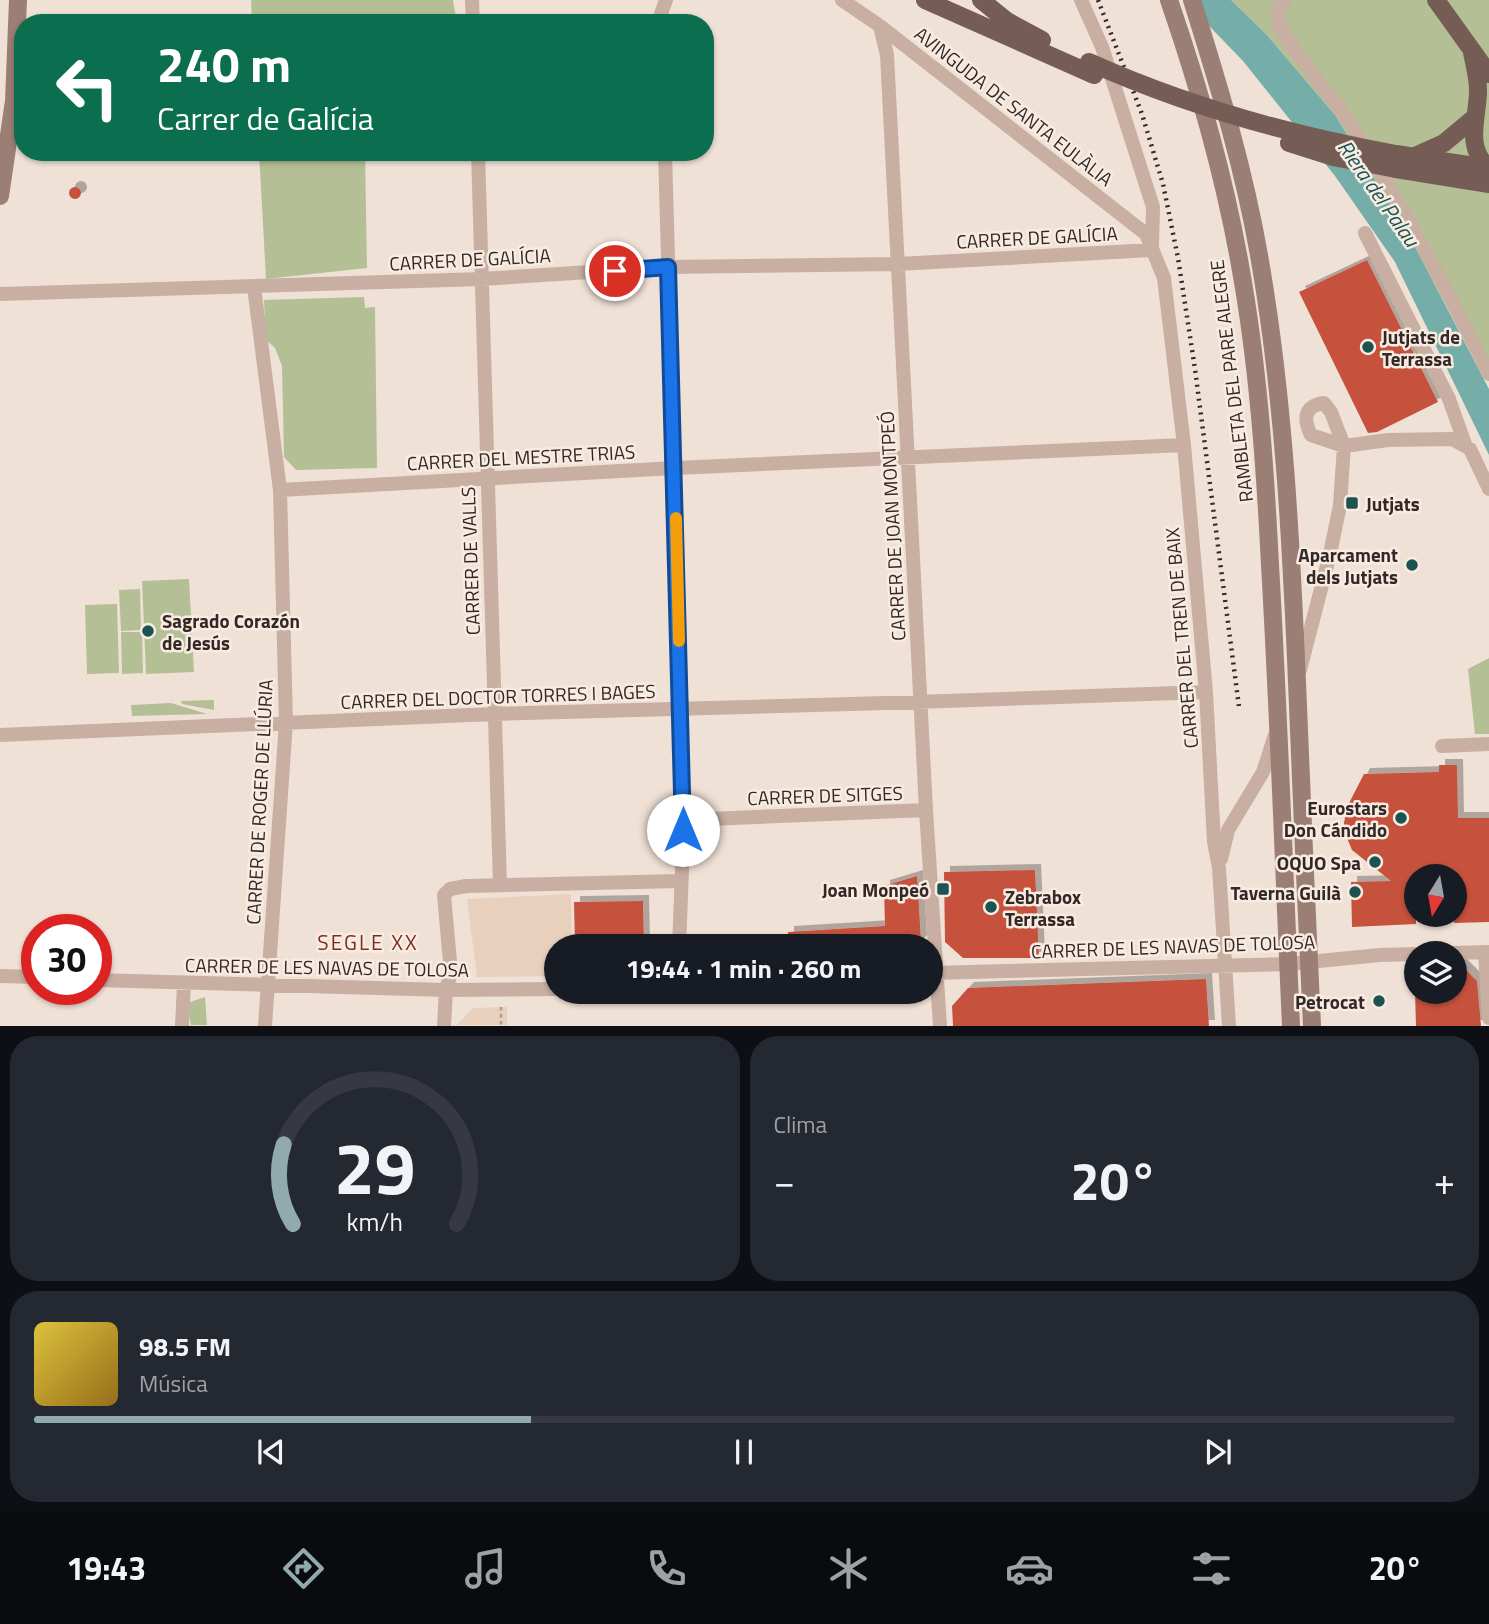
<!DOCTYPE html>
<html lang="es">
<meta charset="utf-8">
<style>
body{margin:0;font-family:"Titillium Web",sans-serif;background:#242831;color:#f1f3f6;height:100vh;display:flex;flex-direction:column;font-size:26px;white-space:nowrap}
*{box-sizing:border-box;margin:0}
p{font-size:23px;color:#9ea1a6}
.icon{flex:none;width:38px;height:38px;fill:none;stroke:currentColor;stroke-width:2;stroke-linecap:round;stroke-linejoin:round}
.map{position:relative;height:1026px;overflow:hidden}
.panel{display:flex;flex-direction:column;gap:10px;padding:10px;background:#0d0f14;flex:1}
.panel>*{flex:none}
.hud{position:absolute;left:14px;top:14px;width:700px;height:147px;border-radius:28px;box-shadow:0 2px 5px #0004;background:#0b6e4f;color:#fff;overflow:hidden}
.needle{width:46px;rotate:191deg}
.tools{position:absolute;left:1404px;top:864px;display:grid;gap:14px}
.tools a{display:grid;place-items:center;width:63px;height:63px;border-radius:50%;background:#171b24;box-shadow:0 2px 5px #0004;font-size:35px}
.speed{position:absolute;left:21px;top:914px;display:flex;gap:14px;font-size:35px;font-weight:700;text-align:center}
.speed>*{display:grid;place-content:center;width:91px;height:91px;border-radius:50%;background:#171b24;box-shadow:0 2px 5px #0004;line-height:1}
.speed .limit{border:10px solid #d22;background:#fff;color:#111}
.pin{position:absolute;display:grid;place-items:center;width:60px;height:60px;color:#fff;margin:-30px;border:4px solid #fff;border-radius:50%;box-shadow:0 2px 7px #0007}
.me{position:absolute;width:77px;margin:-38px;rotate:0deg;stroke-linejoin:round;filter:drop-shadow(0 0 5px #0008)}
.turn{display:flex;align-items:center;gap:24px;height:147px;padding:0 28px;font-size:32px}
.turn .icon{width:91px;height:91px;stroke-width:2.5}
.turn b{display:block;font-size:49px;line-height:60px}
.big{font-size:52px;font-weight:700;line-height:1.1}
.panel .tile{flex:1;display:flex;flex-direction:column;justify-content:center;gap:10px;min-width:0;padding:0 24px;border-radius:28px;background:#242831}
.panel .dial{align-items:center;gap:0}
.dial svg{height:182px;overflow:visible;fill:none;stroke:#363941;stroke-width:7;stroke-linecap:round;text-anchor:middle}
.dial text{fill:#f1f3f6;stroke:none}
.song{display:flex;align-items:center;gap:21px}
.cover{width:84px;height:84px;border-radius:10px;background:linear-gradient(135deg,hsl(50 70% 55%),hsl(40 70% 35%))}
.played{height:7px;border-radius:4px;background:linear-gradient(90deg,#91abac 35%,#363941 35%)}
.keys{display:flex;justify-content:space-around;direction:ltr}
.heat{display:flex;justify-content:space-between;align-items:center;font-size:38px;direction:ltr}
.panel .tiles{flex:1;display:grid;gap:10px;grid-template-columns:1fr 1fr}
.tile:last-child{grid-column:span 2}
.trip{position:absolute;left:544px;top:934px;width:399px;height:70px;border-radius:35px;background:#171b24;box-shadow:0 2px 5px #0004;font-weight:700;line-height:70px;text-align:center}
.dock{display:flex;height:112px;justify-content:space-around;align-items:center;background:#090b0e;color:#9ea1a6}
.dock .icon{width:49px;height:49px}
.dock .selected{color:#91abac}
.dock b{font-size:32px;color:#f1f3f6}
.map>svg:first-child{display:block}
.green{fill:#b5bf96}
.plaza{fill:#e9d0bd}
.water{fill:#75ada9}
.building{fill:#c6513e;filter:url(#shadow)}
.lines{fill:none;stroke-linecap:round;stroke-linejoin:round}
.path{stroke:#b3998d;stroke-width:2.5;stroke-dasharray:3.5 3.5;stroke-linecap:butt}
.street{stroke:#c8afa2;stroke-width:14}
.secondary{stroke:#9b7e74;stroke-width:18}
.primary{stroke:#755d55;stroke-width:18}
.rail{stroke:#332825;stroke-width:4.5;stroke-dasharray:2 5;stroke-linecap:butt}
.primary-bridge{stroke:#755d55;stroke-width:18}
.route-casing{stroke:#114b97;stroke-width:18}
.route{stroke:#1a73e8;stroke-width:12}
.slow{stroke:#f59e0b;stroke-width:12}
.poi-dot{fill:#1b5351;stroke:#f8ece2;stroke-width:2.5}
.labels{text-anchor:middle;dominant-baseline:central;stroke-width:5;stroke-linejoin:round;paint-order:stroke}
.street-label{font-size:19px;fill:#332825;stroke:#f8ece2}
.poi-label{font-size:19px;font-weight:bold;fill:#332825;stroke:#f8ece2;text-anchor:end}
.water-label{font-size:21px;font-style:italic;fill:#1b5351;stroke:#f8ece2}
.neighbourhood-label{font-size:21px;letter-spacing:2px;fill:#812b1e;stroke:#f8ece2}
</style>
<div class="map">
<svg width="1489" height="1026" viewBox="0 0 1489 1026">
<defs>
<filter id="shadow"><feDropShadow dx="6" dy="-6" stdDeviation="0" flood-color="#0004"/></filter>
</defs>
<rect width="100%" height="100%" fill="#f0e1d6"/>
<!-- green -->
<path class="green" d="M251,0H453L457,23H252Z
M1231,0H1489V365L1477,364L1410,237L1335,115L1266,34Z
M259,152H365L367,268L266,279Z
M364,297L365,308L375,307L377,468L296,470L284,457L282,366L275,348L266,340L264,300Z
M189,579L194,672L146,674L142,581Z
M140,589L141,630L121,631L119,590Z
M117,604L119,673L87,674L85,605Z
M142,632L143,673L122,674L121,632Z
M1489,658V734H1475L1468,669Z
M214,700V710L182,704L181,701Z
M171,703L207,714L132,716L131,705Z
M205,997L207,1025H191L187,1003Z"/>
<!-- plaza -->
<path class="plaza" d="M571,894L572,947H556V976L477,977L467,899Z
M507,1007V1025H457L473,1008Z"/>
<!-- water -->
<path class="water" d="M1184,0H1231L1266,34L1335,115L1410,237L1489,389V455L1395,262L1335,176L1243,61Z"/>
<!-- building -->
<path class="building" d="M69 193a6 6 0 1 1 12 0a6 6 0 1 1-12 0Z
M1367,260L1438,402L1377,432L1368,433L1299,292Z
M1439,765H1457L1458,818H1489V922L1454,923V877H1416V924L1352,927L1351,882L1391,881L1352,850L1345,833L1344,823L1347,807L1364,774L1439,772Z
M1035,870L1039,958H963L945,942L944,872Z
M917,876L921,941L916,947H788V932L885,926L884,886Z
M643,901L644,947H575L574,902Z
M1454,963H1459L1477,981L1481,1026H1416L1415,992H1454Z
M1206,979L1209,1026H953L952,1006L968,988Z"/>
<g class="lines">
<!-- path -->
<path class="path" d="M501,1007V1026"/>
<!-- street -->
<path class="street" d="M472,0L473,23
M842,0L880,26L1146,234L1164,278L1184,445L1206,692L1214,842L1219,868L1229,1026
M1081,0L1102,47L1153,207L1152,245
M1285,0L1279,9L1280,28C1302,63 1330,93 1352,127C1404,207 1447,290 1489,374
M661,23V14L666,0
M880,26L887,55L926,810L940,1026
M478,152L500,885
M665,152L684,820L679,947
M1365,233L1449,399L1465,444
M254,287L280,490L286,722L265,1026
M0,294L482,279L668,267L898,264L1152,250
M280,490L675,468L1184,445
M1300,670L1330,554L1340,505L1344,446L1331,412L1324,403C1304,406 1303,419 1311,435L1344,446L1388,440L1452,439L1470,449L1489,489
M0,735L494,714L886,703L1206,692
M1442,746L1489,744
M684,820L926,810
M1221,859L1228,830L1263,772L1275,735
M1485,952L1489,1018
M1420,954L1489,952
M931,973L1288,964L1380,955L1416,954
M0,976L37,977
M96,980L446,990L556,989
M182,1026L184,983
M444,1026L446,990L451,973L444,895L450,889L466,886L680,881"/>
<!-- secondary -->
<path class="secondary" d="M1169,0C1199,87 1224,175 1240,265C1258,364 1265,465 1270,565C1279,719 1284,872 1291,1026
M1192,0C1219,86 1245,172 1260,261C1284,400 1291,541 1297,682C1302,797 1306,911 1312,1026
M0,196L14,101L18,0"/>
<!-- primary -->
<path class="primary" d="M925,0L1094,75
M981,0L1007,21L1042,40
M1436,0L1489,74
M1472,52C1474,64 1478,77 1478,90C1478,119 1464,146 1489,169
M1396,154L1489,168
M1413,157L1444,143L1474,118
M1396,169L1489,184"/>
<!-- rail -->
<path class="rail" d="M1098,0L1142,114L1163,184L1178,258L1195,369L1239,707"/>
<!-- primary-bridge -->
<path class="primary-bridge" d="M1089,62C1187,106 1290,135 1396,154
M1289,143L1333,157L1396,169"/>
</g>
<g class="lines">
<defs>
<path id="route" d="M615,271L668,267L683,830"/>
</defs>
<!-- route casing -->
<use href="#route" class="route-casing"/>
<!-- route -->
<use href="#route" class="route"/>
<!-- slow -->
<path class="slow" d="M676,518L679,641"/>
</g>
<!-- markers -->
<g class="poi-dot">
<circle cx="1368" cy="347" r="7"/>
<rect x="1345" y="496" width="14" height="14" rx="3.5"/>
<circle cx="1412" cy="565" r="7"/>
<circle cx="148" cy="631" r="7"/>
<circle cx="1401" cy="818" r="7"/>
<circle cx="1375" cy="862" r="7"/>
<rect x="936" y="882" width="14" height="14" rx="3.5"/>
<circle cx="1355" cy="892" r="7"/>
<circle cx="991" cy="907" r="7"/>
<circle cx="1379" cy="1001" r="7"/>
</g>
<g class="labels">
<!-- street labels -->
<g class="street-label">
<text transform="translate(1014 106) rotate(38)">AVINGUDA DE SANTA EULÀLIA</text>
<text transform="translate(1037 237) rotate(-3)">CARRER DE GALÍCIA</text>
<text transform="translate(470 259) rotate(-3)">CARRER DE GALÍCIA</text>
<text transform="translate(1231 381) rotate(-97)">RAMBLETA DEL PARE ALEGRE</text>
<text transform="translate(521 457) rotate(-3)">CARRER DEL MESTRE TRIAS</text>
<text transform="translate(892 526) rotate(-93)">CARRER DE JOAN MONTPEÓ</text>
<text transform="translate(470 561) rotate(-92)">CARRER DE VALLS</text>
<text transform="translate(1181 638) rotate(-95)">CARRER DEL TREN DE BAIX</text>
<text transform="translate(498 696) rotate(-2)">CARRER DEL DOCTOR TORRES I BAGES</text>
<text transform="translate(825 795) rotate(-2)">CARRER DE SITGES</text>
<text transform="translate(259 802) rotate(-87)">CARRER DE ROGER DE LLÚRIA</text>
<text transform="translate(1173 946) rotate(-2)">CARRER DE LES NAVAS DE TOLOSA</text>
<text transform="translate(327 967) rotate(1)">CARRER DE LES NAVAS DE TOLOSA</text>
</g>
<!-- poi labels -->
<g class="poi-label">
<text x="1382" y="336" text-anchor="start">Jutjats de<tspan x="1382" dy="22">Terrassa</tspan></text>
<text x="1366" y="503" text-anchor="start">Jutjats</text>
<text x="1398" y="554">Aparcament<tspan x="1398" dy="22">dels Jutjats</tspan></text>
<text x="162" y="620" text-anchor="start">Sagrado Corazón<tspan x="162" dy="22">de Jesús</tspan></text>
<text x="1387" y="807">Eurostars<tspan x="1387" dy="22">Don Cándido</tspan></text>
<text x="1361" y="862">OQUO Spa</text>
<text x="929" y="889">Joan Monpeó</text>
<text x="1341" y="892">Taverna Guilà</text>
<text x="1005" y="896" text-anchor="start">Zebrabox<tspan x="1005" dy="22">Terrassa</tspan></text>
<text x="1365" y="1001">Petrocat</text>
</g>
<!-- water labels -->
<g class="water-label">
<text transform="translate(1379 193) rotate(55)">Riera del Palau</text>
</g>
<!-- neighbourhood labels -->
<g class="neighbourhood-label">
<text x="368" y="942">SEGLE XX</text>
</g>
</g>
</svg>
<div class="tools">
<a><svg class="needle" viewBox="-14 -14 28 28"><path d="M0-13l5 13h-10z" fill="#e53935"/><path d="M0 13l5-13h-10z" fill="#9ea1a6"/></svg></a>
<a><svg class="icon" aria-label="layers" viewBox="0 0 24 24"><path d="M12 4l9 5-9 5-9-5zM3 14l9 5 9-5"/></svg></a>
</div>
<div class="speed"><div class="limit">30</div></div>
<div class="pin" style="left:615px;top:271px;background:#d93025"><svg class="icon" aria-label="arrive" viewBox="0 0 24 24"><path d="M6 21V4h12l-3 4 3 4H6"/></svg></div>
<svg class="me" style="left:683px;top:830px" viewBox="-20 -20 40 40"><circle r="19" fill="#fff"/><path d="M0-13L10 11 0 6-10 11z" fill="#1a73e8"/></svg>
<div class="trip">19:44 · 1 min · 260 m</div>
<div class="hud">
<div class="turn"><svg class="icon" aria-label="left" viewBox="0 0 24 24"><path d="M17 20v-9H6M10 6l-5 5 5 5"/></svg><div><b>240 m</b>Carrer de Galícia</div></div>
</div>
</div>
<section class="panel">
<div class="tiles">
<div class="tile dial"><svg viewBox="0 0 100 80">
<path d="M14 69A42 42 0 1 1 86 69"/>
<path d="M14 69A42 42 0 0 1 10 34" stroke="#91abac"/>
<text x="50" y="56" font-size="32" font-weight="700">29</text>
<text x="50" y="72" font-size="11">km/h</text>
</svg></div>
<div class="tile"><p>Clima</p>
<div class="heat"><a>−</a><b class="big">20°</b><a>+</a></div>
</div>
<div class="tile">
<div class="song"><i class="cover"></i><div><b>98.5 FM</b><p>Música</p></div></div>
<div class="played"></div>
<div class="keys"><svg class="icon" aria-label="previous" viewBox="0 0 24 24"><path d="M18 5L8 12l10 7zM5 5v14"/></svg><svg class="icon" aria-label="pause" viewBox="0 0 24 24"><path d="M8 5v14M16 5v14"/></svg><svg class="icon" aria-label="next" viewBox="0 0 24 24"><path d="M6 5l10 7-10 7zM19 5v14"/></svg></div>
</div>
</div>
</section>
<nav class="dock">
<b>19:43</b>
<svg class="icon selected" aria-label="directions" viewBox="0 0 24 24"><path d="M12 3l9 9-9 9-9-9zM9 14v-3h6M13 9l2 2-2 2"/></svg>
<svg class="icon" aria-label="music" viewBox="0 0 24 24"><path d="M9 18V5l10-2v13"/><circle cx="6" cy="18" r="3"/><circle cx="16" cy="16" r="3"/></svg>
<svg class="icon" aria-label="phone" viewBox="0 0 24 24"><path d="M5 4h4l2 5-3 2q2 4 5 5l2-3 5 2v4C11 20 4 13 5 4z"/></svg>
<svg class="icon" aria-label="climate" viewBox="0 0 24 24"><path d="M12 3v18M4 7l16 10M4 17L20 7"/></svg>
<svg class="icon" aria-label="car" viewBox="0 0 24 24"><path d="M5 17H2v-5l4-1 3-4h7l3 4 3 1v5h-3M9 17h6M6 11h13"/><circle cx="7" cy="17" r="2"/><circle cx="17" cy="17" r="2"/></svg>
<svg class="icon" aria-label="filters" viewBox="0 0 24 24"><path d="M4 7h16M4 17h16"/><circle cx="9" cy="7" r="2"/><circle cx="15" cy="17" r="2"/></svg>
<b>20°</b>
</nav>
